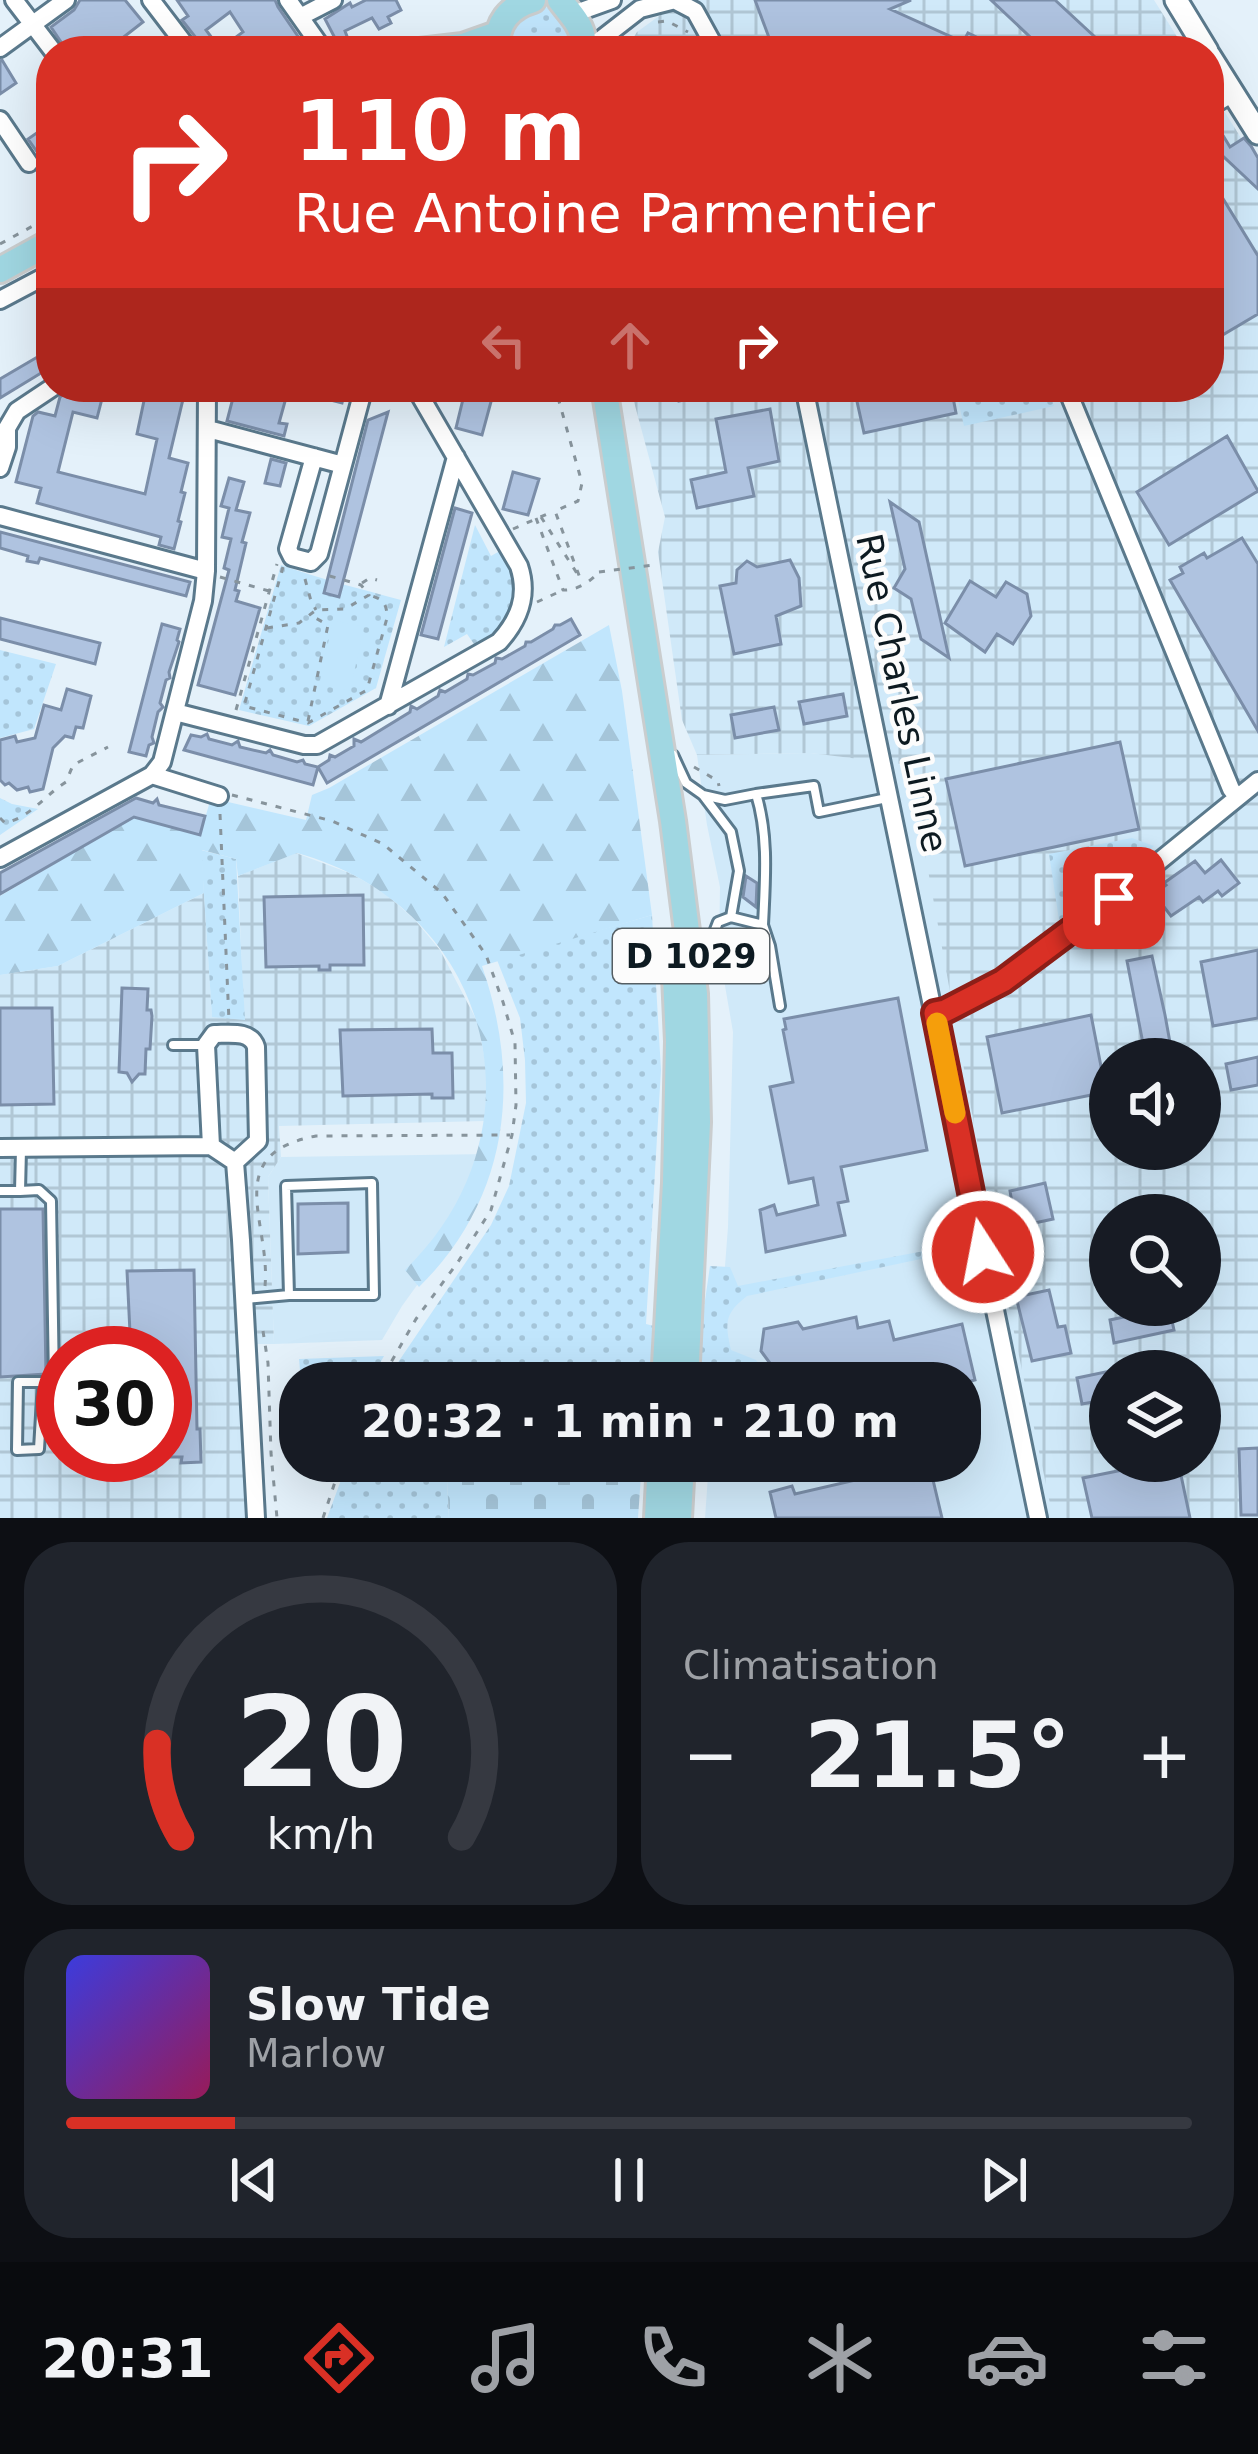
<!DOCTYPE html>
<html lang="fr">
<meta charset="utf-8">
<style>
body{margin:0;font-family:"DejaVu Sans",sans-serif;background:#20242c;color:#f1f3f6;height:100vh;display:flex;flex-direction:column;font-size:45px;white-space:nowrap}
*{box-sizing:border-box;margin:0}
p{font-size:39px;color:#9ea1a6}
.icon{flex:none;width:66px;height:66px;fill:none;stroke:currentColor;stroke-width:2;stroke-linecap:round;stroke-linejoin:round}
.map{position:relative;height:1518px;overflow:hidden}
.sheet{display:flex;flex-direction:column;gap:24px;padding:24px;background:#0d0f14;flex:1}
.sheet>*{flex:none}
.hud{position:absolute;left:36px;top:36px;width:1188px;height:366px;border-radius:48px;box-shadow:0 12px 48px #0002;background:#d93025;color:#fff;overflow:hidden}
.tools{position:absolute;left:1089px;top:1038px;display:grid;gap:24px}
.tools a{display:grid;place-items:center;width:132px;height:132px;border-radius:50%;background:#171b24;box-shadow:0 12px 48px #0002;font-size:60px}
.speed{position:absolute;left:36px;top:1326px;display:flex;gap:24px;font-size:60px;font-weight:700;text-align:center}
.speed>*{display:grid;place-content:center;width:156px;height:156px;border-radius:50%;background:#171b24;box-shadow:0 12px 48px #0002;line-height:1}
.speed .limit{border:18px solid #d22;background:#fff;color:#111}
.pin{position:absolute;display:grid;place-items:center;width:102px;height:102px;color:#fff;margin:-51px;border-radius:24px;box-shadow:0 6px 18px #0006}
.me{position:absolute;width:132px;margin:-66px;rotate:349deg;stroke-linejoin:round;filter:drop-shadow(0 0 9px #0008)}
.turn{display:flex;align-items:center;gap:42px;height:252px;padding:0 60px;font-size:54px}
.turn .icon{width:156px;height:156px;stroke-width:2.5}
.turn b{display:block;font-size:84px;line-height:102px}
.lanes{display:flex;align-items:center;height:114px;padding:0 60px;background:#0003;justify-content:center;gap:60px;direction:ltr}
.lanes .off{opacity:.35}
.big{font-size:90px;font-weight:700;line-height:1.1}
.sheet .tile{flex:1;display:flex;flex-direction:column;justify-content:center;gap:18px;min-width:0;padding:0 42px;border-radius:48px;background:#20242c}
.sheet .dial{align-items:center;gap:0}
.dial svg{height:312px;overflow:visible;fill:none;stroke:#363941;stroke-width:7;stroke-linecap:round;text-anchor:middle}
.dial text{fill:#f1f3f6;stroke:none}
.song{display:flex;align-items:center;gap:36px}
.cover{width:144px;height:144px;border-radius:18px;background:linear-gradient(135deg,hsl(240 70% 55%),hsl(330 70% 35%))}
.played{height:12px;border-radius:6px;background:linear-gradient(90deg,#d93025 15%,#363941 15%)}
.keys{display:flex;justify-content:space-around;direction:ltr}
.heat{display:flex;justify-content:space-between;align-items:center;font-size:66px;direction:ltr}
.sheet .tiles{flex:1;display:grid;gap:24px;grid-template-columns:1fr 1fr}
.tile:last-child{grid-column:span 2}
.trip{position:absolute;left:279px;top:1362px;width:702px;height:120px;border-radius:48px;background:#171b24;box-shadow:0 12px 48px #0002;font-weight:700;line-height:120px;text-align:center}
.dock{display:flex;height:192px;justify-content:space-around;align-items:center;background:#090b0e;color:#9ea1a6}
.dock .icon{width:84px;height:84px}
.dock .selected{color:#d93025}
.dock b{font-size:54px;color:#f1f3f6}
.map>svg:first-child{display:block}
.built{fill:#d0e9f9}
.industrial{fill:url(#industrial-grid);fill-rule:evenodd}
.grass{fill:url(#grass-dots)}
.forest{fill:url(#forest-firs)}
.cemetery{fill:url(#cemetery-stones)}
.garden{fill:#c1e6fd}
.building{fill:#afc3e0;stroke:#7b8ea9;stroke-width:3;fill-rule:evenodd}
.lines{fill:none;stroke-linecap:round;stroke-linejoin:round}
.service-casing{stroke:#5a798c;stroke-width:14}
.minor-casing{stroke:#5a798c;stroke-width:22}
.tertiary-casing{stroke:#5a798c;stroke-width:27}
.primary-casing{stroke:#cacdce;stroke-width:30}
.path{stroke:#87949c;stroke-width:3;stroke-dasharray:6 9;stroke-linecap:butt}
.service{stroke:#fff;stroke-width:8}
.minor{stroke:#fff;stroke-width:16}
.tertiary{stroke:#fff;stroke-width:21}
.primary{stroke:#a0d7e2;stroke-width:24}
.path-bridge{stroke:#87949c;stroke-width:3;stroke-dasharray:6 9;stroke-linecap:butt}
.route-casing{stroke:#8d1f18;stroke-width:30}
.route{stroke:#d93025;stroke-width:21}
.slow{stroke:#f59e0b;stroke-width:21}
.labels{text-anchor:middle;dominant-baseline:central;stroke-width:9;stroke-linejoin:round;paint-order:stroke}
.shield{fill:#fcfcfc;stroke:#555e63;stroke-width:3}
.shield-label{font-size:33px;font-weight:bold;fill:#0d1a21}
.street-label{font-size:36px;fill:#0d1a21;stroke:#fcfcfc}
</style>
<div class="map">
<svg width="1258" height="1518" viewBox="0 0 1258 1518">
<defs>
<pattern id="industrial-grid" width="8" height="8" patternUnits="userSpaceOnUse" patternTransform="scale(3)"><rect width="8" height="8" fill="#d0e9f9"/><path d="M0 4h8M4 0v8" fill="none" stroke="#b1c7d5"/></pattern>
<pattern id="grass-dots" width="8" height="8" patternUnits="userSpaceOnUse" patternTransform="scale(3)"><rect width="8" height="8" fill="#c1e6fd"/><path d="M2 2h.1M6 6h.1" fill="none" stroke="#a5c5d9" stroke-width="1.8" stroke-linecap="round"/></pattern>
<pattern id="forest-firs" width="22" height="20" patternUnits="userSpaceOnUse" patternTransform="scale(3)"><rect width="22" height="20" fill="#c1e6fd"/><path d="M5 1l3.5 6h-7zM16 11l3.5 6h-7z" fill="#a5c5d9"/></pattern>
<pattern id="cemetery-stones" width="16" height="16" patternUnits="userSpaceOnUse" patternTransform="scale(3)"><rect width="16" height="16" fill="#c1e6fd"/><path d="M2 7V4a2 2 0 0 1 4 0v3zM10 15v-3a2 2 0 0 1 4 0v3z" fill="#a5c5d9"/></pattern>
</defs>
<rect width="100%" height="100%" fill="#e4f1fa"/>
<!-- built -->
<path class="built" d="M810,753L909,764L1055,1518H705L709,1461H960V1383H716L728,1227L733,1032L719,951L720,887L707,825L697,755Z
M490,1154L451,1238L402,1306L382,1340L274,1344L268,1177L281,1157Z"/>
<!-- industrial -->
<path class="industrial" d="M681,0H1154L1186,51H625L637,32Z
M1209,87L1258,165V1518H1053L996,1246L909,765L810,753L697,755L682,720L658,552L665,517L630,387H1209ZM1110,1059H1200V1149H1110ZM1110,1215H1200V1305H1110ZM1110,1371H1200V1461H1110Z
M296,853L352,874L386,894L415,920L440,950L478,1023L487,1072L485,1121L279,1126L281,1157L268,1177L274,1344H254L261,1518H0V975L58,966L204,893L212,1016L244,1019L238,876ZM63,1353H165V1455H63Z"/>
<!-- grass -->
<path class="grass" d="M546,7L557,11L574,36L571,51H513C507,27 521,8 546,7Z
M955,387H1047L1054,406L964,426Z
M475,525L491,556L505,548C521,592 521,622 476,647L467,634L444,647Z
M281,565C320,579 361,589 401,600L376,688L309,726L239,710Z
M0,650L56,664L34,729L0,738Z
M0,798L12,804L38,809L0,835Z
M1132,838L1154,846L1059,920L1049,854Z
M201,850L236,859L245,1020L212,1017Z
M652,915L661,1070L646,1324L658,1327L655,1383H384L491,1225L509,1186L526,1103L525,1060L520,1018L497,960Z
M956,1245L949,1253L747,1296C724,1314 725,1323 731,1350L756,1360L774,1383H699L702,1321L710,1266L730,1267L738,1286Z
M384,1356L369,1383H301L299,1359Z
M348,1461H446L449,1518H327Z"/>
<!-- forest -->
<path class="forest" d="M609,625L622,691L652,915L482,966C522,1081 509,1199 419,1287L405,1270C550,1129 492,907 297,853L238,876L236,859L202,850L204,893L58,966L0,975V896L134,817L200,835L211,798L306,820L312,795L329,788Z"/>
<!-- cemetery -->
<path class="cemetery" d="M446,1461H642L638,1518H449Z"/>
<!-- garden -->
<path class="garden" d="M333,620L364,627L350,691L319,685Z"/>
<!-- building -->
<path class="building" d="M80,0H125L143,22L116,43L123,51H67L51,27L74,10Z
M177,0H275L278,7L308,51H203L200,43L182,20L188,16ZM230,12L243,32L220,49L206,30Z
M366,0H396L401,10L388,17L391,23L379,29L372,18L345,31L348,39L338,44L325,19L350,3L352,7Z
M755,0H911L890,9L963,42L968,33L1005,51H774Z
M991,0H1055L1110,51H1045Z
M2,60L16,83L0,94V61Z
M1213,119L1230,147L1244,138L1251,146L1258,158V189L1209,143V120Z
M51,123V149L40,156L28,139Z
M1222,197L1258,256V314L1209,343V205Z
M51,349V367L0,398V379Z
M81,387H105L97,418L73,412L58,472L145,494L157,439L137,434L145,396L166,400L168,391L184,395L169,458L188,463L181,492L185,493L178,521L181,522L174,549L159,545L161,537L37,503L41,488L16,482L33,416L38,412L55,416L60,397L63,395L79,398Z
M230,387H289L279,423L287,424L284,436L227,421L233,398L228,397Z
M295,387H346L342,403L295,391Z
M677,387H723V393L679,401Z
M860,387H951L956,413L864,433L854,388Z
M465,391L492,398L482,435L456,428Z
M770,409L779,461L748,468L754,496L697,508L691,480L726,472L716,419Z
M388,412L339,597L324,593L368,420Z
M1227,436L1258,491L1169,545L1137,492Z
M271,459L286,463L280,486L265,483Z
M513,472L539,479L528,515L503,509Z
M229,478L244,482L236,510L250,513L242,542L246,543L235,590L239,591L236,601L260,608L235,695L198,685L229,570L224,568L231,539L222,537L229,508L221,506Z
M890,502L919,522L949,658L921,639L911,599L894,588L905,569Z
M455,508L472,513L438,639L421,635Z
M0,532L190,582L186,596L40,558L38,563L27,561L28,556L0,548Z
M1242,538L1258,564V731L1170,580L1183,573L1180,567L1204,553L1207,558Z
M790,560L799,578L801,606L776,616L781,644L734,654L720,586L736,583L737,570L747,561L757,567Z
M970,581L996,597L1006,582L1027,594L1031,616L1013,644L997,634L985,652L945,623Z
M0,618L100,643L95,664L0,639Z
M571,619L580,635L327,783L318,767L329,760L330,755L335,757L354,746V739L361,742L410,712L411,706L417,709L438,696L440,690L445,692L467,679L468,674L473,675L495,663L496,658L502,659L525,646L526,642H531L553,629L555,625H560Z
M162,624L180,629L177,640L179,642L169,672L170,678L166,680L160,703L163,707L158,712L152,737L154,743L149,745L146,756L129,752Z
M67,689L91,696L83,728L76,727L73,738L65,736L53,748L43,789L30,792L28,787L17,790L9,783L5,785L0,780V740L15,736L17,742L35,738L44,705L61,710Z
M843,694L847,716L804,724L799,702Z
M774,707L779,730L735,738L731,715Z
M207,734L209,739L232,745L238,741L240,747L266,753L270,750L273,755L297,762L303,760L305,764L318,767L313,785L184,750L191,735L201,737Z
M1120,742L1139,829L965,866L946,779Z
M136,798L153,803L157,799L159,805L205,816L200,835L134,817L0,894V873Z
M1221,860L1239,883L1222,896L1218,891L1203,902L1199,897L1171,916L1154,894L1166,885L1164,883L1195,861L1205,873Z
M746,876L757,883L756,907L743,897Z
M363,895L364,965H330V970H319V966L266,967L264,897Z
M1258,950V1018L1213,1026L1201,962Z
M1152,956L1165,1015L1173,1059H1146L1127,961Z
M122,988L148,989L147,1010H151L152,1016L150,1049H146L145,1074H139L132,1082L127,1073L119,1072Z
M898,998L927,1150L841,1167L848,1201L838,1203L845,1235L766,1252L760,1210L774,1205L777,1215L818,1205L813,1178L789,1183L770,1087L793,1082L783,1030L786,1029L784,1019Z
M0,1008H52L54,1104L0,1105Z
M1091,1015L1106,1092L1002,1113L987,1037Z
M432,1029L433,1053H452L453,1098H432V1094L343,1096L340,1030Z
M1258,1057V1085L1231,1090L1226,1064Z
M1045,1183L1053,1219L1016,1227L1010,1191Z
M348,1203V1252L298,1254V1204Z
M0,1209H43L46,1374L0,1377Z
M194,1270L197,1429H200L201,1462L181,1463L182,1457H165V1353H131L127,1271Z
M1049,1290L1058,1327L1065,1326L1071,1353L1032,1361L1016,1297Z
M1169,1307L1174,1330L1114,1343L1110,1320Z
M856,1317L858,1328L889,1321L894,1340L962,1324L975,1380L964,1383H783L778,1364L772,1366L761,1351L764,1329L798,1322L803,1329Z
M1110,1371V1399L1082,1404L1077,1378Z
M1258,1448V1515H1241L1239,1449Z
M1167,1461H1178L1190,1518H1092L1083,1478Z
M929,1463L942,1518H776L770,1492L792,1486L795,1494Z"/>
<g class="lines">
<defs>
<path id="service" d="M1209,112L1234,97
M673,755L686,783L703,795L731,832L739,871L731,917
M756,794L814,786L819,812L887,798
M763,925L770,946L780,1006
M701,966L718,922L731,917L763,925C765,881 769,836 756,794L725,800L703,795
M173,1045H204
M372,1183L374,1295H289L286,1186Z
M0,1191H20L21,1149
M20,1191L39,1190L51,1201L54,1382H18L17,1450L39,1449L43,1382
M246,1299L289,1295"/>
<path id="minor" d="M14,0L53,51
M151,0L190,51
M288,0L324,51
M674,0L695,11L717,51
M573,14L612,0
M300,17L333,0
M0,48L66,0
M586,51L640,9L675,0
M0,120L29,163
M0,300L51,273
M804,387L1038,1518
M1066,387L1231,789L1237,797
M208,429L343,465
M314,457L288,549L292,557L311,562L319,554L364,387
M0,468L7,447V428L17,411L53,387
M0,516L206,571
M388,706L456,457
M175,712L304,745H317L499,642C519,620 529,596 519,566L415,387
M152,775L162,762L203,601L206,571L207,387
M0,858L152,775L219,796
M935,1013L945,1011L1003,981L1114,898L1258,781
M211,1146L235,1162L241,1240L256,1518
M211,1146L206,1045L214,1034C229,1034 251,1030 256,1047L258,1141L235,1162
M0,1148L211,1146"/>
<path id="tertiary" d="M1176,0L1207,51
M1209,55L1258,133"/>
<path id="primary" d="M560,0C573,18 586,27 583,51
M497,49C496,23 509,7 533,0
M420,51L463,46L497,34
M0,270L51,242
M604,387L673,821L695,994L698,1122L686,1383
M664,1383L675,1183L678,1041L674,954
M657,1518L660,1461
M679,1518L682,1461"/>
</defs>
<!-- service casing -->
<use href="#service" class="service-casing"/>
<!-- minor casing -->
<use href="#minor" class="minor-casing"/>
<!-- tertiary casing -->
<use href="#tertiary" class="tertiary-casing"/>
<!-- primary casing -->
<use href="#primary" class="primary-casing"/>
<!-- path -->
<path class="path" d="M658,22L667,21L688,32
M389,51L400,48
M622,51L630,37
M0,244L51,216
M541,517L580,578L555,511L578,501L582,483L555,387
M536,518L563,590C576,591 590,582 599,572
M513,529L554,511
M283,567L244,706L308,723L367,690L387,618C387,603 383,599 369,595
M220,577L269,591
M305,579L311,601L316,610
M362,583L370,578L377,580
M537,602L561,591
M267,628L299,623L316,610L345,609L369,595L361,585L323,574
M236,710L277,564
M308,721L328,625L312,616
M694,767L718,781L719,786
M232,795L332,821L383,844L442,893L486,955L503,1002L515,1043L516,1105L512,1135L491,1210L458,1262L416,1319L379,1383
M220,814L229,1021
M0,818L5,823C31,817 45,795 66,782L73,765L108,747
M265,1286C271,1223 220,1154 316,1136L510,1135
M263,1331L268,1363L271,1453L277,1518
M323,1518L342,1461"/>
<!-- service -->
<use href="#service" class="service"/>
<!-- minor -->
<use href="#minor" class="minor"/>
<!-- tertiary -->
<use href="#tertiary" class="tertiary"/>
<!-- primary -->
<use href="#primary" class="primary"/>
<!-- path-bridge -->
<path class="path-bridge" d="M599,572L654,565"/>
</g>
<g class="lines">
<defs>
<path id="route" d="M983,1252L935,1013L945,1011L1003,981L1114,898"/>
</defs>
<!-- route casing -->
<use href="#route" class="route-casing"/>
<!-- route -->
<use href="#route" class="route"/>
<!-- slow -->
<path class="slow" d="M937,1023L955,1113"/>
</g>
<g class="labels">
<!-- shield labels -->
<rect class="shield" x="613" y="929" width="156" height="54" rx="9"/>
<g class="shield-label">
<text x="691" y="956">D 1029</text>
</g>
<!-- street labels -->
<g class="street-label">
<text transform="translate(902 693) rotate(78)">Rue Charles Linne</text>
</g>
</g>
</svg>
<div class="tools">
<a><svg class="icon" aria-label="sound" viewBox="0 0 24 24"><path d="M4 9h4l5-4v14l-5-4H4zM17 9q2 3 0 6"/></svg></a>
<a><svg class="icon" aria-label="search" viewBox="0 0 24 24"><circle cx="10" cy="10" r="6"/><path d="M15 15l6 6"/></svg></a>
<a><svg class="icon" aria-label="layers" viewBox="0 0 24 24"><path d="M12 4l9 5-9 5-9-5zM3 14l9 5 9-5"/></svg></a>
</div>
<div class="speed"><div class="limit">30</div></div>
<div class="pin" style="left:1114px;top:898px;background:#d93025"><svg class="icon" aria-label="arrive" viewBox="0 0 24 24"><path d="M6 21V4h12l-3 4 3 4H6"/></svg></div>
<svg class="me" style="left:983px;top:1252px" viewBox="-20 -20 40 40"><circle r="17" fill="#d93025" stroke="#fff" stroke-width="3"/><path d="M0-11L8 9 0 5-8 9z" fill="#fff"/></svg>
<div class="trip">20:32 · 1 min · 210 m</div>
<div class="hud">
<div class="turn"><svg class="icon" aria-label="right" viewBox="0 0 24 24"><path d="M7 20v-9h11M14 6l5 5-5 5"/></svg><div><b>110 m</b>Rue Antoine Parmentier</div></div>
<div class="lanes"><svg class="icon off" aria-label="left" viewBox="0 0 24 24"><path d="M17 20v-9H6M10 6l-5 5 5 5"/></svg><svg class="icon off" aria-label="ahead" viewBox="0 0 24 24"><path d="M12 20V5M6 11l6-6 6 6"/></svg><svg class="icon" aria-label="right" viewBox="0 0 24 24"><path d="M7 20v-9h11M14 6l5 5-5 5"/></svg></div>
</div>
</div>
<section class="sheet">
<div class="tiles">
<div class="tile dial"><svg viewBox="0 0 100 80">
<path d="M14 69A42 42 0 1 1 86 69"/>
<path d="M14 69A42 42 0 0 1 8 45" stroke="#d93025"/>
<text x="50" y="56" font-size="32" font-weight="700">20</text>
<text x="50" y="72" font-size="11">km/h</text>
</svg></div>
<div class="tile"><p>Climatisation</p>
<div class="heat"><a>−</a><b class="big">21.5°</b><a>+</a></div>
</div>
<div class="tile">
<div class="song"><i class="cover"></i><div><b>Slow Tide</b><p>Marlow</p></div></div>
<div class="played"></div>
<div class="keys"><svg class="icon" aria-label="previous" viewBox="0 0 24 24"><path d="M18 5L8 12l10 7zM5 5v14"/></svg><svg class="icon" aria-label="pause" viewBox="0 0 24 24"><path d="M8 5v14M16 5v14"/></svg><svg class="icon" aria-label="next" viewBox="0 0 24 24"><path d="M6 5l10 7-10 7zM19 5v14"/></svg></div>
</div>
</div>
</section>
<nav class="dock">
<b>20:31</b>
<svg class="icon selected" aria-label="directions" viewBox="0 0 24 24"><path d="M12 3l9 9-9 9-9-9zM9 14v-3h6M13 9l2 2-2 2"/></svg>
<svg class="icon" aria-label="music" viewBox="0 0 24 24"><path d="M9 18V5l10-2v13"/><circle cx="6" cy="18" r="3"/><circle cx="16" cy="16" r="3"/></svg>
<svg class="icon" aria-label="phone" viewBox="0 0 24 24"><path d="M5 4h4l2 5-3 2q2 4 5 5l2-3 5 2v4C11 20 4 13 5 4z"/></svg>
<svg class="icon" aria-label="climate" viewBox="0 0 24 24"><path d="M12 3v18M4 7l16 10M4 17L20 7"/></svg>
<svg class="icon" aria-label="car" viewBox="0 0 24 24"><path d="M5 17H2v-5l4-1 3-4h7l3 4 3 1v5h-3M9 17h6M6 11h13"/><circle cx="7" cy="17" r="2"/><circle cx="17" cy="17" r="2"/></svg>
<svg class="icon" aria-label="filters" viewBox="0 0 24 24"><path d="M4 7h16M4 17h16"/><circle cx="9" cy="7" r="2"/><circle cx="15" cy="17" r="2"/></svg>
</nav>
